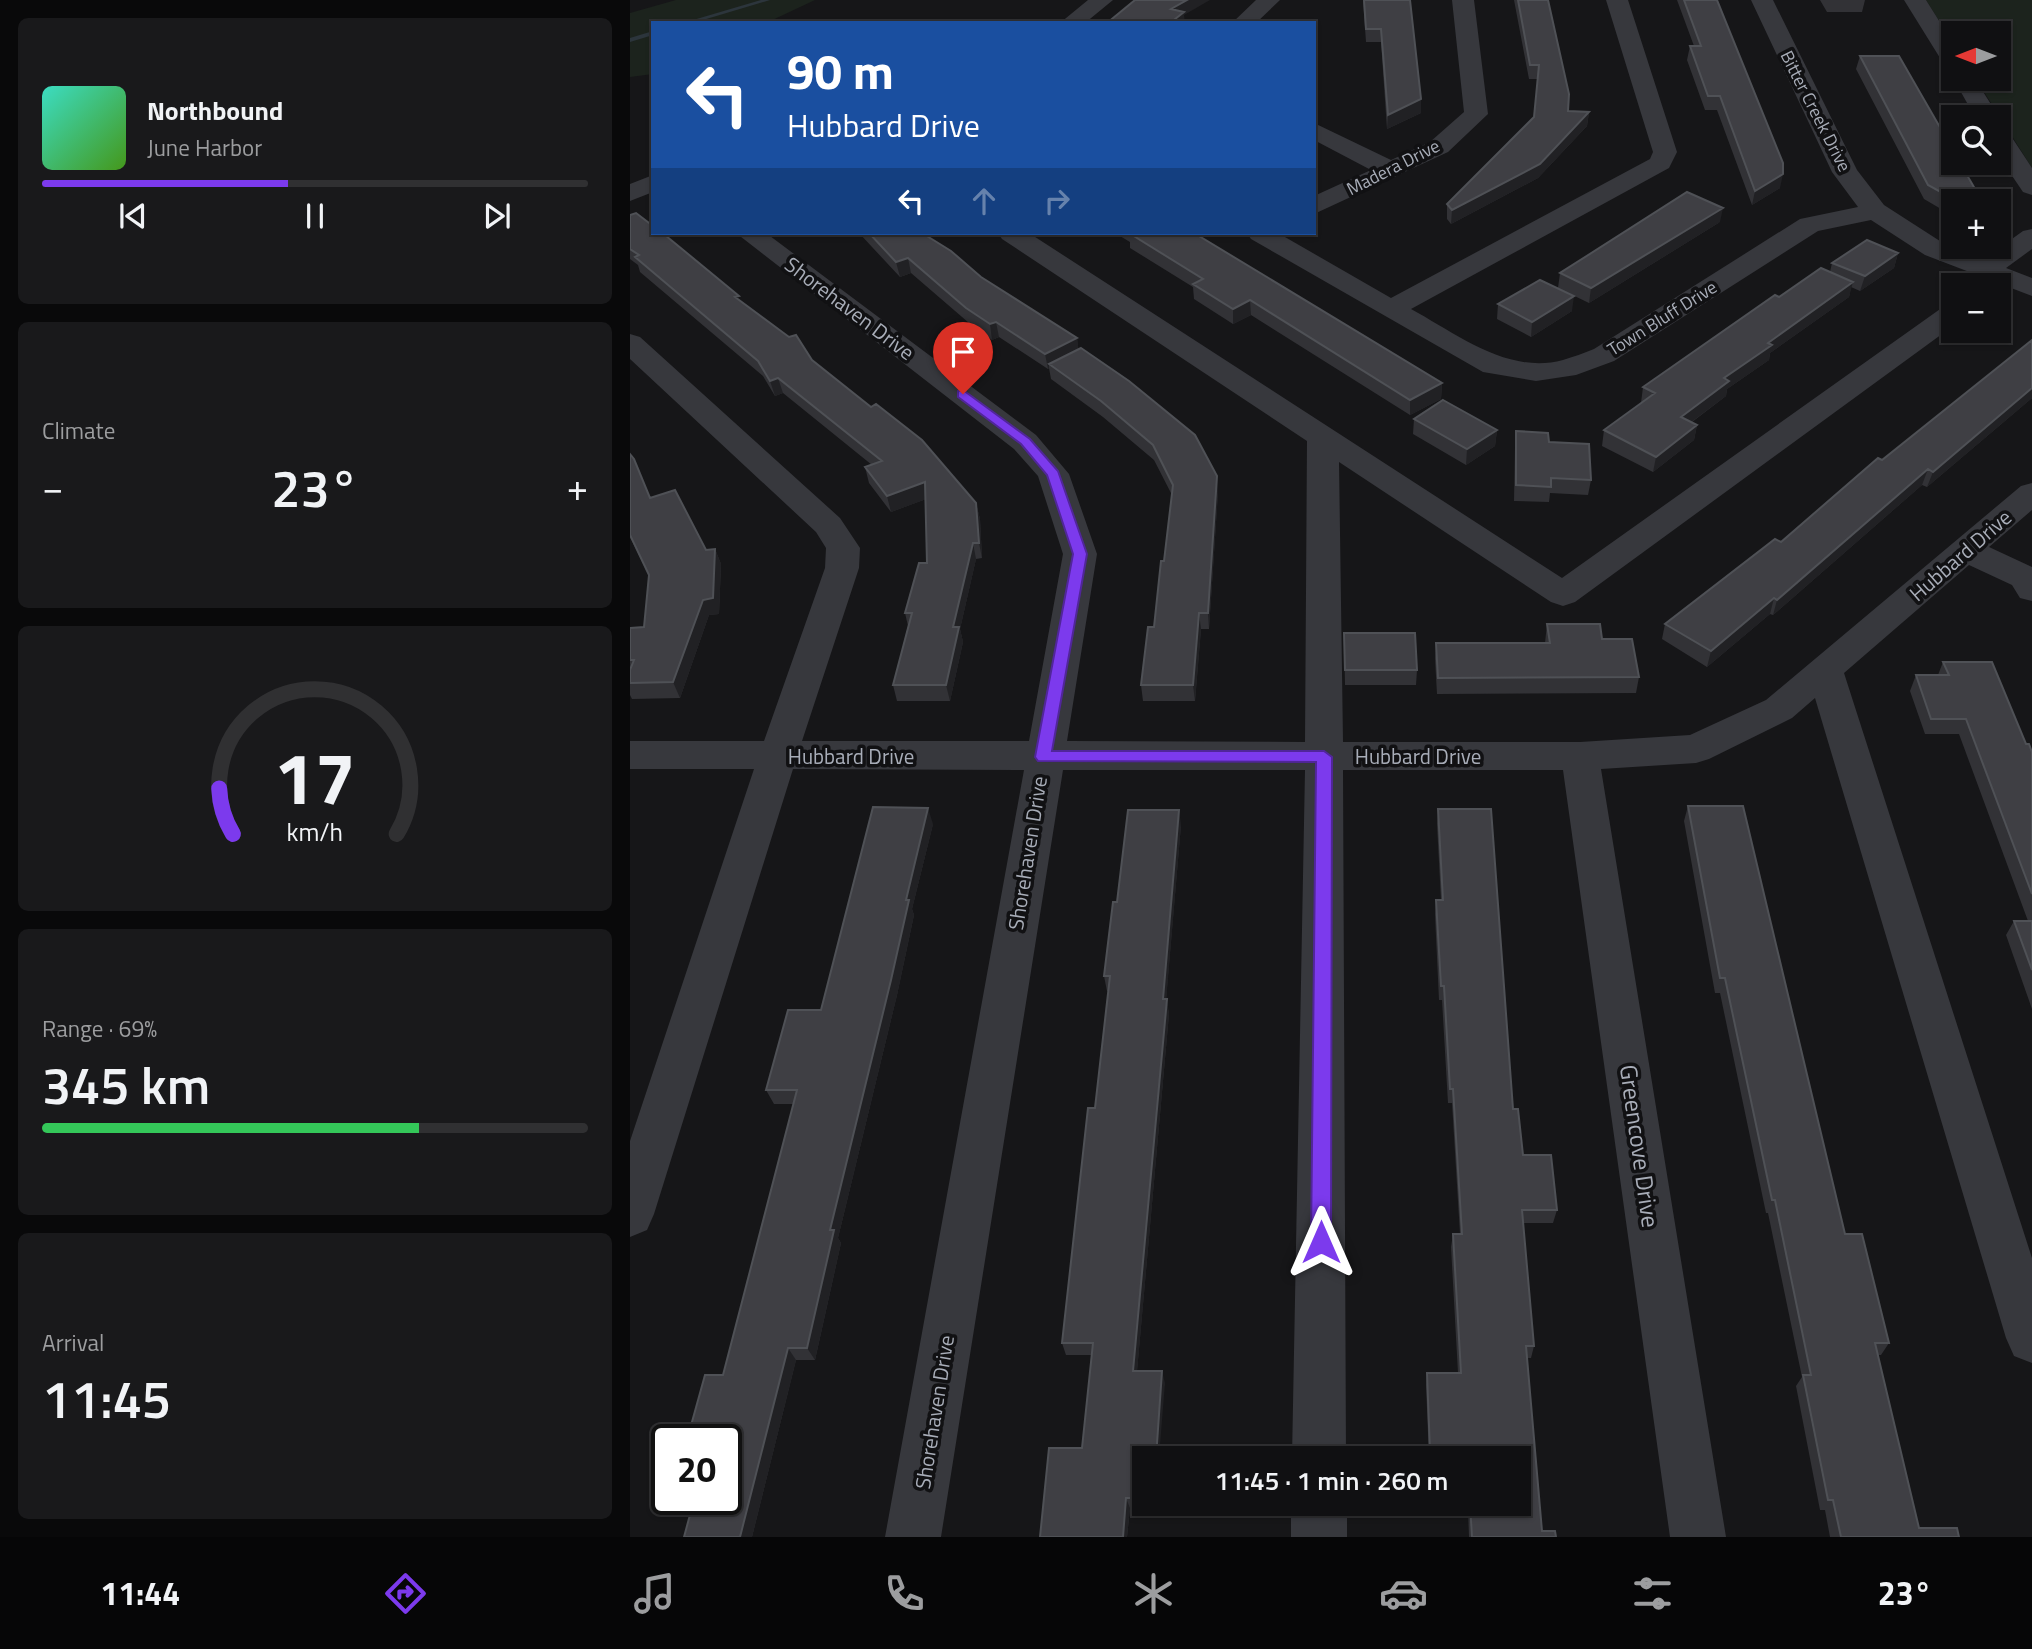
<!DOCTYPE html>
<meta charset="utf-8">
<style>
body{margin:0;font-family:"Titillium Web",sans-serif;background:#19191b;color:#f1f3f6;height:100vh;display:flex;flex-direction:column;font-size:26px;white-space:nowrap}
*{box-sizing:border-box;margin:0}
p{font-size:23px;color:#9c9d9f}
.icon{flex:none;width:38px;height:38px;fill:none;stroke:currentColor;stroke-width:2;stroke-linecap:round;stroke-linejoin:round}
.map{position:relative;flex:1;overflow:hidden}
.details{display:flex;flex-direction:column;gap:18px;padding:18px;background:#09090a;width:630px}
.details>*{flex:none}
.banner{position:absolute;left:21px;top:21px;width:665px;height:214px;border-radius:0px;box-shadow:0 2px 5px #0004,0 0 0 2px #303032;background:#1a4fa0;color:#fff;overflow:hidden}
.needle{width:46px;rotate:270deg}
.fabs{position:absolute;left:1311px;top:21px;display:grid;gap:14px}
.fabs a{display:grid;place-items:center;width:70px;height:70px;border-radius:0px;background:#101012;box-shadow:0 2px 5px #0004,0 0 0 2px #303032;font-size:35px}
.speed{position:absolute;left:21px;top:1424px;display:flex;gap:14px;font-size:35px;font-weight:700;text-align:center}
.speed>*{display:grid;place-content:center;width:91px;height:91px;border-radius:50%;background:#101012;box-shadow:0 2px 5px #0004,0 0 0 2px #303032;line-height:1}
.speed .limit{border:4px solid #111;border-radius:10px;background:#fff;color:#111}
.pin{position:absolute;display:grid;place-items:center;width:60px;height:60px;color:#fff;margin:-72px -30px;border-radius:50% 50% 50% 0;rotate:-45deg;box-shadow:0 0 7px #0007}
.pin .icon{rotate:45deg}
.me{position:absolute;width:77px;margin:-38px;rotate:0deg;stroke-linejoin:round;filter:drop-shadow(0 0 5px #0008)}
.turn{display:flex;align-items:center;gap:24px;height:147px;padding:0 21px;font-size:32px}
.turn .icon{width:91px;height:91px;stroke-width:2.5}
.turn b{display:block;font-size:49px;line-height:60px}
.lanes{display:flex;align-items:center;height:66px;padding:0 21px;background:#0003;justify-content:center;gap:35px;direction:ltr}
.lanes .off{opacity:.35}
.big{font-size:52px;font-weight:600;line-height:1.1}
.details .widget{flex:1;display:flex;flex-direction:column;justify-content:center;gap:10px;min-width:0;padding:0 24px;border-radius:10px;background:#19191b}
.details .dial{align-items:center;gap:0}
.dial svg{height:182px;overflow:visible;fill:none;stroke:#303032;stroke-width:7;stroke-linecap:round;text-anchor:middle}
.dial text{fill:#f1f3f6;stroke:none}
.song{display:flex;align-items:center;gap:21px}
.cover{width:84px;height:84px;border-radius:10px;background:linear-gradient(135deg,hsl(170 70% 55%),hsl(100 70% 35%))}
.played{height:7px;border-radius:4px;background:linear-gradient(90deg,#7c3aed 45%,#303032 45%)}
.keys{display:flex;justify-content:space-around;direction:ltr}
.heat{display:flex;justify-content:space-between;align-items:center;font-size:38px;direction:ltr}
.charge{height:10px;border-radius:5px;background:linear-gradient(90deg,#34c759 69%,#303032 0)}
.trip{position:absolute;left:502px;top:1446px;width:399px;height:70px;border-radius:0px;background:#101012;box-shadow:0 2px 5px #0004,0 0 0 2px #303032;font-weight:600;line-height:70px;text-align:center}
.menu{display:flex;height:112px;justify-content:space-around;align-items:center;background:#060607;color:#9c9d9f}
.menu .icon{width:49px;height:49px}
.menu .current{color:#7c3aed}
.menu b{font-size:32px;color:#f1f3f6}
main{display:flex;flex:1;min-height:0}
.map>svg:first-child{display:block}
.green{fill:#1c231d}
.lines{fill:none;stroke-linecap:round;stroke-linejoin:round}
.stream{fill:#2c353c;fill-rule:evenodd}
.minor{fill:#37383d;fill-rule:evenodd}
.wall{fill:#323236}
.shaded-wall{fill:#212124}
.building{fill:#3f3f44;stroke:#4f5156;stroke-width:2}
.route{fill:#7c3aed;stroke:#51269a;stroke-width:2}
.labels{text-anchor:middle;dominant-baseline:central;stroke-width:7;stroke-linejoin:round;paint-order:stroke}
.far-street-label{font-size:18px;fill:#a8adb8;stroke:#111113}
.street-label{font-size:21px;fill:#a8adb8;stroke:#111113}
.near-street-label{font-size:24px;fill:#a8adb8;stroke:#111113}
</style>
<main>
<section class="details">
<div class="widget">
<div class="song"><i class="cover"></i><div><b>Northbound</b><p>June Harbor</p></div></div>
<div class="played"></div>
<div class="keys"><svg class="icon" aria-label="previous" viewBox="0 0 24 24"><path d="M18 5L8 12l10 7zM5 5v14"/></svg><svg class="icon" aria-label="pause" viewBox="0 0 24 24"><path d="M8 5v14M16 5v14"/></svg><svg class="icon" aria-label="next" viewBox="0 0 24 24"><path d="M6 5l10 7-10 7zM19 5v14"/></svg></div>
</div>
<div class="widget"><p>Climate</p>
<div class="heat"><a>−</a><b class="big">23°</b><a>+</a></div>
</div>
<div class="widget dial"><svg viewBox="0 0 100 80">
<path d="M14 69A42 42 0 1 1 86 69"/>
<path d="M14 69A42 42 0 0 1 8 49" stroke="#7c3aed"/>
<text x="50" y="56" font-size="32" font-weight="700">17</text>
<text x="50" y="72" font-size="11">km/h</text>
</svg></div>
<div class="widget"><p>Range · 69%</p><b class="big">345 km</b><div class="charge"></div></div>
<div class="widget"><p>Arrival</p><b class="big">11:45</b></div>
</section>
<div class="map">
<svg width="1402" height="1537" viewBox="0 0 1402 1537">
<rect width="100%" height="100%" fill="#161618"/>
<!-- green -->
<path class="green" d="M46,0H185L136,23H23V74L0,77V13Z
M1296,0H1402V168L1346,79H1368V33H1323V43Z"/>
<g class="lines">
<!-- stream -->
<path class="stream" d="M131,0H140L63,23H53Z
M23,31V35L0,42V38Z"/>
<!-- minor -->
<path class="minor" d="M458,0H483L455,23H430Z
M626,0H650L626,23H602Z
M822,0H844L858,114L818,152L684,214V196L741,170L684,140V123L761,160L800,142L834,112Z
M976,0H998L1047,152L1039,168L781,309C827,334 878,375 933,360C943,357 954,353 964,349L1170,219L1228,207L1202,172L1121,0H1143L1227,170L1254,205L1313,243L1354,259L1393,231L1402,229V249L1376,268L1402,278V296L1295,255L1241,220L1188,231L984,361L946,375L906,381L853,372L621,239L617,233H648L761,298L1020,159L1023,152Z
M1274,0H1296L1323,43V68L1315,66Z
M1323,78L1345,79L1369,117L1368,118L1345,117Z
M1368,128L1377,130L1402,168V195L1393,192L1368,155Z
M23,175V192L0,201V184Z
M106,233H136L406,435L439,474L467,554L437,741L675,742L677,441L372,239L368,233H399L932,578L1313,307L1323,305V326L945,602L933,606L921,602L709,462L713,742H950L1060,735L1136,700L1391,486L1402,483V510L1359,547L1402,567V601L1390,598L1382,585L1339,565L1214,673L1402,1258V1363L1384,1356L1376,1338L1185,698L1162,718L1079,759L1066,763L971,769L1096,1537H1040L933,770H713L716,1458H662L675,770H433L311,1537H255L394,770L163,769L24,1214L17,1230L0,1237V1141L124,769H0V741H134L195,568L196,548L186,532L0,359V334L10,337L210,518L230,548L229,568L172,741H399L433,554L408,476L384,449Z
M661,1503H717V1537H661Z"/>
</g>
<!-- wall -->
<path class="wall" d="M733,0H780L791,99V113L757,129L751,42H736Z
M884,0H918L938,111L959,112L957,126L908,178L821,224L817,219V204L904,117L908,79H899Z
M1047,0H1087L1150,188L1122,205L1087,110H1075L1057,60L1060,46H1064Z
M1190,0H1235L1232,12H1197Z
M1230,56L1352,201H1323V216L1294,199L1226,69Z
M0,215L111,301L182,360L346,503L350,519L352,558L346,559L330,629L333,642L320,701H267L263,685L278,626L275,613L297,563L296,499L261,512L239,483L235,467L242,465L153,393L145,396L133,376L10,272L8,265L0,259Z
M1090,222L959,303L928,288L930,273Z
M229,233H292L351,277L447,338L448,349L588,492L579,629H571L565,701H513L511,685L524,627L534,561L542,495L524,460L473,417L421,379L419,368L418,369L369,337L362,340L339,323L281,273L270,277Z
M485,233H564L812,383L811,399L780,415L621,315L603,324L564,299L563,287L500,248V242Z
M1268,253L1264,268L1230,291L1221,287L1219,297L1140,353L1139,360L1097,389L1096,396L1062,422L1067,425L1064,440L1023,472L972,446L974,430L1011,403L1013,387L1149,297L1200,272L1202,263Z
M868,304L942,311L901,337L867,319Z
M1402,340V398L1297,487L1292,485L1143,615L1140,614L1077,667L1032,639L1035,624L1151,542L1252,460Z
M784,419L867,430L865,446L836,465L783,434Z
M886,431L919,442L961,480L958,495L920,493L919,502L884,501L885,447Z
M0,454L20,498L76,550L85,549L91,564L89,614L79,615L50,698L2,699L0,695V628L14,627L19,576L0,537Z
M917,624L972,639L1009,677L1006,693L807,694L805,659L806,643H915Z
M714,633L787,670L786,685H715Z
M1313,662L1402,752V1009L1376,935L1384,921H1398L1329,734H1295L1280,691L1286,675H1308Z
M1058,806L1215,1234L1259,1343L1251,1355H1248L1289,1528L1329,1537H1200L1195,1510H1190L1166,1386L1172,1377L1138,1213H1136L1090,993H1085L1054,821Z
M808,809L883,1109L893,1155L927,1210L923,1223H893L904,1346L901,1358H897L912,1531L926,1537H839L838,1508H825V1503H889V1458H799L796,1385L797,1373H828L821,1247L823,1234H830L822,1103H818L812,1000H809L805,915L806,900H811L807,824Z
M303,824L282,909L284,915L267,995L208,1238L211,1243L185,1360H166L122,1537H54L61,1510H50L40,1500L93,1375L164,1104H144L136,1090L191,1010Z
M551,825L536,999L539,1014L507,1371L535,1383L514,1458V1503H526V1508H500L497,1537H410L452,1448L462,1355H436L432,1343L465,1108L479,991H477L474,976L487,902Z"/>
<!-- shaded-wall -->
<path class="shaded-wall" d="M557,0H580L554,15L555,23H540L541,9Z
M791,99V113L757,129L758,115Z
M959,112L957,126L908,178L821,224L822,210Z
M1153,174L1150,188L1122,205L1125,191Z
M1093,208L1090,222L959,303L961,288Z
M1268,253L1264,268L1230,291L1235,276Z
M278,258L281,273L270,277L266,262Z
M1223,282L1219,297L1140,353L1139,360L1097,389L1096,396L1048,432L1051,417L1094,378L1138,343Z
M944,296L942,311L901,337L902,322Z
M620,300L621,315L603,324V309Z
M366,322L369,337L362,340L360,324Z
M447,338L449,353L419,364V368L418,369L415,354Z
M148,378L153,393L145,396L140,381Z
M812,383L811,399L780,415V400Z
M1402,388V398L1297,487L1303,472Z
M1067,425L1064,440L1023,472L1026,457Z
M867,430L865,446L836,465L837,449Z
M1298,469L1292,485L1143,615L1147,600Z
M587,476L588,492L579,629L578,613Z
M295,482L299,498L261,512L257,496Z
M346,503L350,519L352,558L349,543Z
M343,543L346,559L330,629L333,642L320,701L316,685L323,627Z
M85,549L91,564L89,614L79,615L50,698L43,682Z
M1144,598L1140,614L1077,667L1081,651Z
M569,613L571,629L565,701L563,685Z
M298,808L303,824L282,909L284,915L267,995L208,1238L211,1243L185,1360L177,1348L200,1230L276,900Z
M549,810L551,825L535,1014L533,999Z
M537,999L539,1014L506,1383L503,1371Z
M158,1348L166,1360L122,1537H110Z
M532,1371L535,1383L529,1458H526Z
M496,1498L500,1508L497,1537H493Z"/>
<!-- building -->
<path class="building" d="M505,0H557L541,9L554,12L540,23H477Z
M734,0H780L791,99L758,115L751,29H736Z
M888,0H918L939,94L938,111L959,112L910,164L822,210L817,204L904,117L909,65H900Z
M1054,0H1087L1153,163V174L1125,191L1090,96H1078L1060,46H1071Z
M1230,56H1269L1323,150V163H1330L1352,201H1327L1298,185Z
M1057,192L1093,208L961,288L930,273Z
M6,213L23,226V233H32L35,235L109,296L105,297L159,337L166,335L182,360L241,407L246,404L292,440L346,503L349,543H343L323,627H329L316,685H263L282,613H275L289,563H297L295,482L257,496L235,467L252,461L148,378L140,381L128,361L5,257L9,255L0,249V215Z
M239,233H292L321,251L351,277L447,338L415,354L366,322L360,324L336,308L278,258L266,262Z
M499,233H564L812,383L780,400L620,300L603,309L563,284L573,279Z
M1237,240L1268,253L1235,276L1202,263Z
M1191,268L1223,282L1138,343L1142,345L1094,378L1099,381L1051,417L1067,425L1026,457L974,430L1025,393L1013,387L1145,295L1149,297Z
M910,280L944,296L902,322L868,304Z
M1402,340V388L1303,472L1298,469L1147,600L1144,598L1081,651L1035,624L1145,539L1151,542L1248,458L1252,460Z
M451,348L499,381L565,435L587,476L578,613H569L563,685H511L518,627H524L531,561H534L543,485L523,445L471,401L419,364Z
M813,400L867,430L837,449L784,419Z
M886,431L918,433L919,442L959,444L961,480L921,478V487L886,485Z
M0,454L4,459L20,498L45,490L76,550L85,549L83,598L73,600L43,682L0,683V670L4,660H0V628L14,627L19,575L0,535Z
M917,624H970L972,639H1002L1009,677L808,678L806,643H920Z
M714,633H785L787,670H715Z
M1313,662H1362L1396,744H1399L1402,752V894L1336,719H1301L1286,675H1319Z
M1058,806H1113L1215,1234H1232L1259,1343H1245L1289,1528H1327L1329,1537H1211L1203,1500H1198L1173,1375H1181L1145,1200H1142L1095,978H1090Z
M243,807L298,808L276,900H279L261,980L200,1230H204L177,1348H158L110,1537H54L64,1500H96V1440H57L75,1375H93L167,1090H136L158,1010H191Z
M808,809H861L883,1109H888L893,1155H921L927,1210H892L904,1346H896L912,1531H925L926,1537H842L840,1503H889V1458H825V1452H800L797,1373H831L823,1234H832L823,1089H820L814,986H811L806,900H813Z
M498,810H549L533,999H537L503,1371H532L526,1458H514V1498H496L493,1537H410L419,1448H452L463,1343H432L458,1108H465L480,976H474L483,902H487Z
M1384,921H1402V970Z"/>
<!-- route -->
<path class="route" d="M333,390L400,439L428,471L457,554L422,751H694L702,757L701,1242L698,1249L691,1252L684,1249L681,1242L686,762L408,761L405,757L443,554L417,475L391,444L328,397V391Z"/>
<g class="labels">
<!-- far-street labels -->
<g class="far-street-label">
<text transform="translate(1186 111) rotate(63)">Bitter Creek Drive</text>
<text transform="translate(763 167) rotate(-27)">Madera Drive</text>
<text transform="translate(1032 318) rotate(-32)">Town Bluff Drive</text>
</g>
<!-- street labels -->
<g class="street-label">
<text transform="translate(220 308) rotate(37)">Shorehaven Drive</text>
<text transform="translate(1330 555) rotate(-41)">Hubbard Drive</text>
<text x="221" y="756">Hubbard Drive</text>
<text x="788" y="756">Hubbard Drive</text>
<text transform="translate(397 853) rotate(-81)">Shorehaven Drive</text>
<text transform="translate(304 1412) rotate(-81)">Shorehaven Drive</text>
</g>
<!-- near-street labels -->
<g class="near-street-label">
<text transform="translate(1010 1146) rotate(82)">Greencove Drive</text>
</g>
</g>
</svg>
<div class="fabs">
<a><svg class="needle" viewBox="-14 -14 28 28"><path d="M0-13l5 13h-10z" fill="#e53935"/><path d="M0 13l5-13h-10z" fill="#9c9d9f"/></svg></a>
<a><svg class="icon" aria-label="search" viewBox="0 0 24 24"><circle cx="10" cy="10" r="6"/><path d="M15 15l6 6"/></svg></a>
<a>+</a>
<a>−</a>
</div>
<div class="speed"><div class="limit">20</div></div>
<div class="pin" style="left:333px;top:394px;background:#d93025"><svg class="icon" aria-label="arrive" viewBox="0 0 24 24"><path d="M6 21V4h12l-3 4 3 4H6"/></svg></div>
<svg class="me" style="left:691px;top:1242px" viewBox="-20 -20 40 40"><path d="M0-17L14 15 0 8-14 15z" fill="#7c3aed" stroke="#fff" stroke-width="4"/></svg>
<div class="trip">11:45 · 1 min · 260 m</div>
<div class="banner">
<div class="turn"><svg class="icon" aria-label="left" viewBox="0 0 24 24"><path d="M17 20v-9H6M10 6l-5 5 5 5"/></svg><div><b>90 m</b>Hubbard Drive</div></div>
<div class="lanes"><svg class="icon" aria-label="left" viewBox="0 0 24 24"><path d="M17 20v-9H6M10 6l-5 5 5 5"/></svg><svg class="icon off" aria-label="ahead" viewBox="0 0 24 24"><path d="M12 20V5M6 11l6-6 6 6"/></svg><svg class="icon off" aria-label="right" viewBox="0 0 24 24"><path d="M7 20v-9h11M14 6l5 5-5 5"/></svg></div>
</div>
</div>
</main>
<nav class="menu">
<b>11:44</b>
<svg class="icon current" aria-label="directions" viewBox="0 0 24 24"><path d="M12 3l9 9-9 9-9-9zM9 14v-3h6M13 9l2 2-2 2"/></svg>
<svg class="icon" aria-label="music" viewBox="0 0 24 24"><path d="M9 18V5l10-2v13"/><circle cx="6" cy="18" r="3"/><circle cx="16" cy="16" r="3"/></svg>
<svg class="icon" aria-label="phone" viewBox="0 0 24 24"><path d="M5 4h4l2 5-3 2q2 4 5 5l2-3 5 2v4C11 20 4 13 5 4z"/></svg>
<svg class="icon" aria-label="climate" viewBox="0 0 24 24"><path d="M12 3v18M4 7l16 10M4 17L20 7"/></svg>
<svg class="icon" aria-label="car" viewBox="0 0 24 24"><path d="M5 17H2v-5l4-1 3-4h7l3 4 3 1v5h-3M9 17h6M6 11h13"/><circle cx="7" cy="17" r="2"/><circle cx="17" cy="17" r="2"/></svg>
<svg class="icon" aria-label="filters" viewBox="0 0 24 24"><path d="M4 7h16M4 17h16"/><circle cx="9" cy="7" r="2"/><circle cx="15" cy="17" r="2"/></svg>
<b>23°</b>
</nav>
